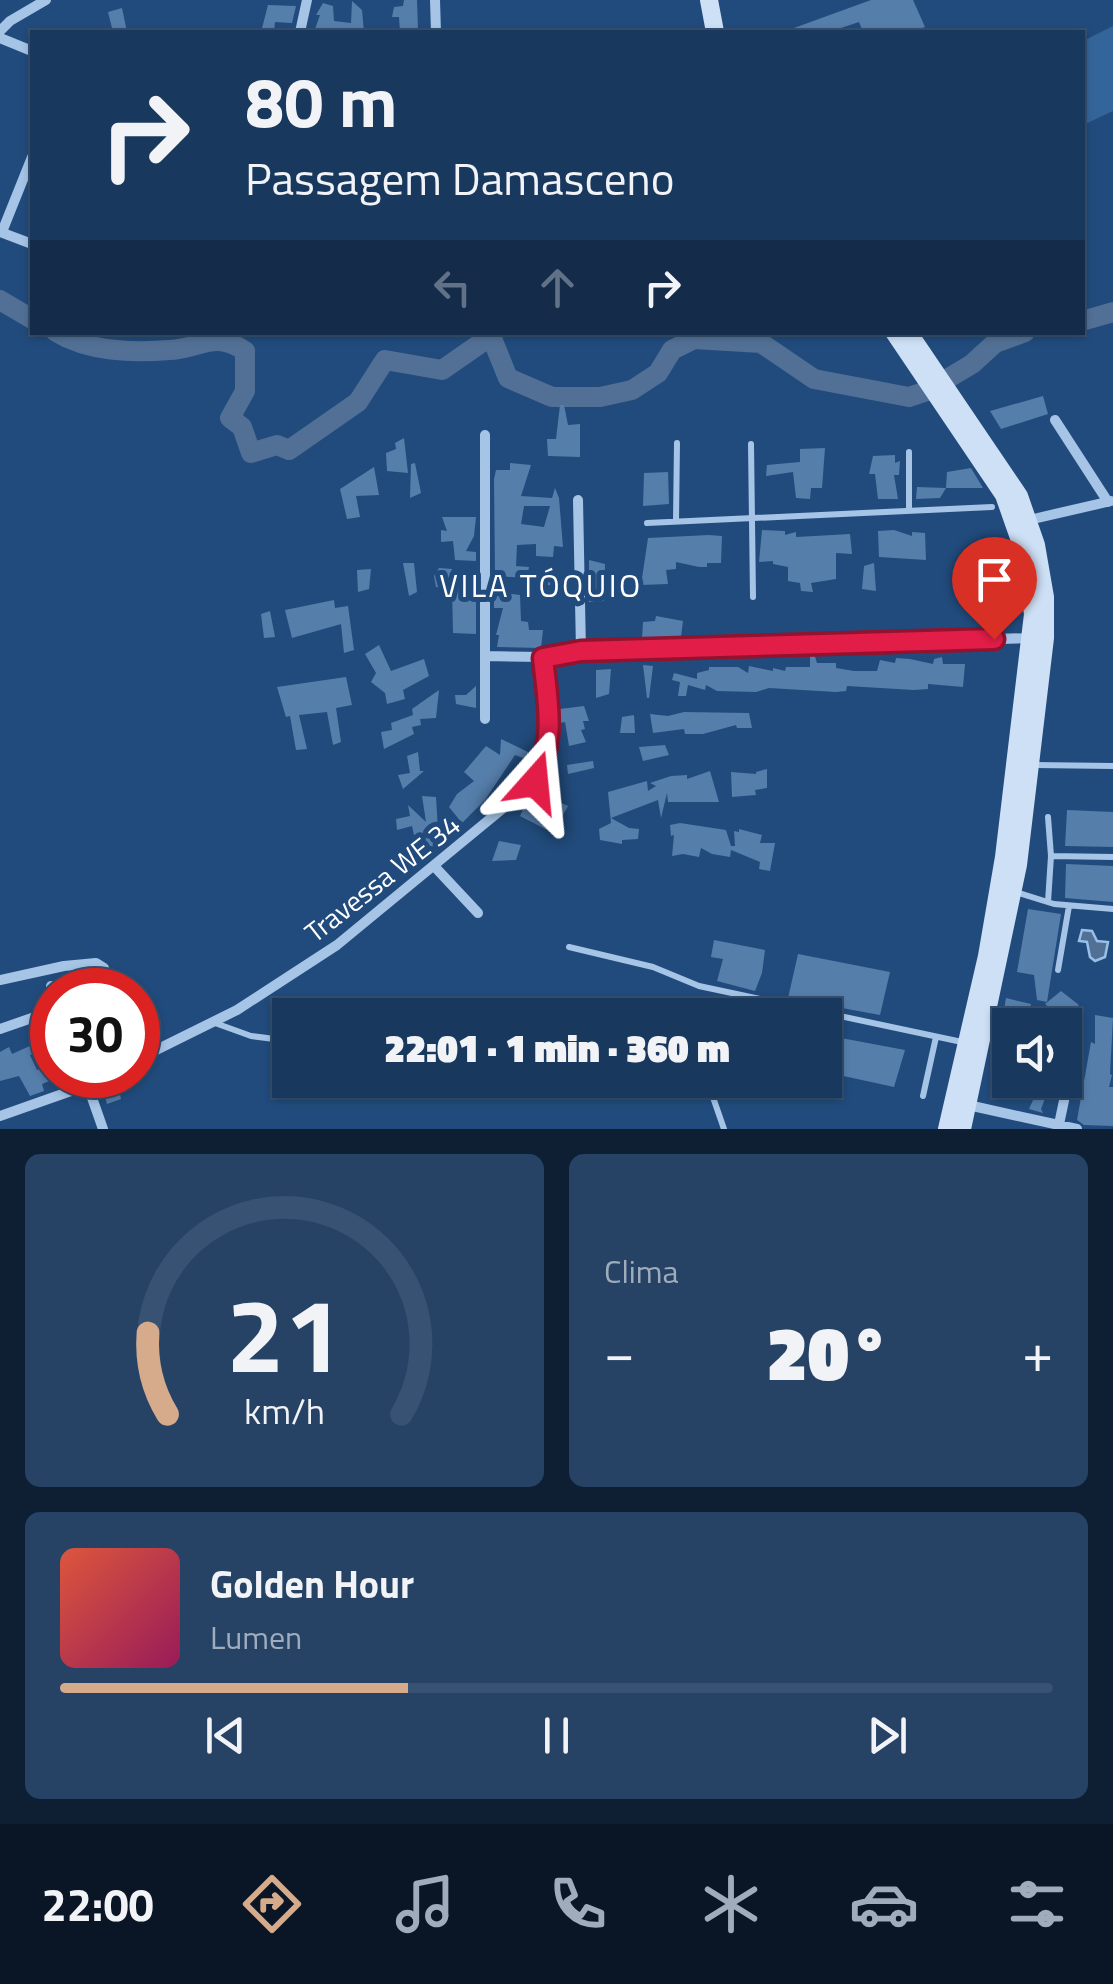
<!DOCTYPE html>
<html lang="pt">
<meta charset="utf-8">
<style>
body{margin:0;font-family:"Titillium Web",sans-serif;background:#264366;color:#f1f3f6;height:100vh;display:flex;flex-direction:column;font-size:38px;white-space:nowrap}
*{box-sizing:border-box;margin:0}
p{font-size:32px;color:#9facbc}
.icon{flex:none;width:55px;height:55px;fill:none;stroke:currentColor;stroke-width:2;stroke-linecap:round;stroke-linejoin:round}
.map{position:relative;height:1129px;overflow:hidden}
.drawer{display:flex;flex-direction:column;gap:25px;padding:25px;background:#0e1f33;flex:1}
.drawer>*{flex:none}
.hud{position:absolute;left:30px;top:30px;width:1055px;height:305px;border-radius:0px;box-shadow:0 2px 8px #0004,0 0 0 2px #375272;background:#19385d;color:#f1f3f6;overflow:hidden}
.tools{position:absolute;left:992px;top:1008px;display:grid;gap:20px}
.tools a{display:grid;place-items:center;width:90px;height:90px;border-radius:0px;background:#19385d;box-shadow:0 2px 8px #0004,0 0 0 2px #375272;font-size:50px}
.speed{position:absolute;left:30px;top:968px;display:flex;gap:20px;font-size:50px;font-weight:700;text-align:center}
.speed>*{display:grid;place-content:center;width:130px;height:130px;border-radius:50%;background:#19385d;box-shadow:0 2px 8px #0004,0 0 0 2px #375272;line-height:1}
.speed .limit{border:15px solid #d22;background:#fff;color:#111}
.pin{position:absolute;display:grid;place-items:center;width:85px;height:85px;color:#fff;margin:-102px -42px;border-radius:50% 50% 50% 0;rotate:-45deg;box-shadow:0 0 10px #0007}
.pin .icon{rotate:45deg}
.me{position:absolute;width:110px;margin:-55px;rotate:18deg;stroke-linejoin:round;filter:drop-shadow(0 0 8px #0008)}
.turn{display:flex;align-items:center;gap:35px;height:210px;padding:0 50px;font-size:45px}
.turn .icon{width:130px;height:130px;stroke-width:2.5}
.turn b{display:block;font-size:70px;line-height:85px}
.lanes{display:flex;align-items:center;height:95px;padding:0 50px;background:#0003;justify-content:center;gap:50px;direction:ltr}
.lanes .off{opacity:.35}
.big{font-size:75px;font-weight:800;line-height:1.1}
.drawer .tile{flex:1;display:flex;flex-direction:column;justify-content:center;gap:15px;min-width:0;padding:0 35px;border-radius:15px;background:#264366}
.drawer .dial{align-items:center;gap:0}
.dial svg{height:260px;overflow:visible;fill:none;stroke:#375272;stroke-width:7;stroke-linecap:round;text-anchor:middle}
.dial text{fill:#f1f3f6;stroke:none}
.song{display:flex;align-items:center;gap:30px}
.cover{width:120px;height:120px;border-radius:15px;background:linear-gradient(135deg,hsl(10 70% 55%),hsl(330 70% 35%))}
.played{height:10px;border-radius:5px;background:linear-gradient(90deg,#d6ab8b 35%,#375272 35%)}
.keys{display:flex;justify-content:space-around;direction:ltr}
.heat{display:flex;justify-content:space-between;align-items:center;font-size:55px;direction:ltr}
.drawer .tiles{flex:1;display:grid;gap:25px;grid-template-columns:1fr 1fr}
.tile:last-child{grid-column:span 2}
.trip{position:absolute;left:272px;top:998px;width:570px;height:100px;border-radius:0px;background:#19385d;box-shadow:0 2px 8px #0004,0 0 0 2px #375272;font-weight:800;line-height:100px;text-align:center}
.dock{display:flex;height:160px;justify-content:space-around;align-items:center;background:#0a1625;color:#9facbc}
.dock .icon{width:70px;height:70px}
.dock .current{color:#d6ab8b}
.dock b{font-size:45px;color:#f1f3f6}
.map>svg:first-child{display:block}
.green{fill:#34659a}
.water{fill:#527095;stroke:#98bfe7;stroke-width:2.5}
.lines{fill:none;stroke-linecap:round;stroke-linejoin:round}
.river{stroke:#527095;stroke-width:20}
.building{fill:#567eab;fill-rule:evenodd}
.service{stroke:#a5c4e6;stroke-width:6}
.minor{stroke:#a5c4e6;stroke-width:10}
.secondary{stroke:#cee0f5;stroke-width:18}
.route-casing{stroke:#92132f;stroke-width:25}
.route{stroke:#e11d48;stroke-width:18}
.labels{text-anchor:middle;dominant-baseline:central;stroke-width:10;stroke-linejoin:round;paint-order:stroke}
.street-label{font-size:28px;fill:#fff;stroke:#214b7c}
.quarter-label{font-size:32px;letter-spacing:2.5px;fill:#fff;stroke:#214b7c}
</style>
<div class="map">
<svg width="1113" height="1129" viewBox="0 0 1113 1129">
<rect width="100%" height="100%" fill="#214b7c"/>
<!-- green -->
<path class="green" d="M1113,26V111L1083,125V41Z"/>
<!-- water -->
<path class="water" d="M1082,930L1092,931L1097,941L1108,942L1105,957L1095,961L1090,957L1087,942L1079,941Z"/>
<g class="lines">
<!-- river -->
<path class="river" d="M0,300L32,319
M1082,321L1113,312
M56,332C89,352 132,353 170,350C202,348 214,330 245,351V391L230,418L242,427L251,453L277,445L289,450L358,402L385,360L442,370L491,336L508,378L552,397H600L632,390L658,373L672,350L694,339L761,343L814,379L909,397L927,391L972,364L995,343L1025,332"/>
</g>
<!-- building -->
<path class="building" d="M404,0H417L418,30L400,32L399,17H392L394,7L403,6Z
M871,0H913L925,27L910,32H872L871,28L863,32L859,22L829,32H783Z
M352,1L362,10L364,32L315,29L320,15H316L323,3L333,6L334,21L351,23Z
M268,5L296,6L292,23L275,22L274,32H261Z
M122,8L127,32H113L108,12Z
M1043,396L1048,414L1001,429L990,411Z
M560,405H564L568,425L580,424V457L548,456L547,439H556Z
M404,438L408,473L387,471L386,453L396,449L395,443Z
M825,448L822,488H811L810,499L796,498L793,472L766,476L767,465L800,462V449Z
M895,455V463L900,461L899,475H894L898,499H878L875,474H869L873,456Z
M415,463L421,493L410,498L411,464Z
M510,463L531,465L521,496L552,498L555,488L559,498L563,547L554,546L553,557L536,556V544L517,545L516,566L529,567L527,578L495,576L494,479L496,470H510ZM524,506H550L544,527L521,524Z
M374,467L379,495L356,496L360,517L347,519L340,489Z
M971,468L983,488H946L947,472Z
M668,472L669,504L643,506L644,473Z
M917,487L946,488L940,498L916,499Z
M442,517H476L474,536L466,551L476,552V561L455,560L453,541L441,542V530L447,531Z
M762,530L785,531V535L796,532V537L850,534L852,554L836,553V579L811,583L813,592L801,591L800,583L788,581V567L773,564V561L759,562Z
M894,530L912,536V532L925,533L926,560L879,557L878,531Z
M709,535L722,536L721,563H707V567H699L676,562V569L666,570L668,584L641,585L648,538Z
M589,560L605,564L604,601L589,602Z
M403,563H414L417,592L409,596Z
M874,563L876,591L862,589L864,566Z
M439,568L452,569L450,578L472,580L471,592H476V634L453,633L452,589L436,587L434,576Z
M371,569L369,589L358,592L357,570Z
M546,576L569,577L570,586L546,585Z
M494,592L520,595L521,621L528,622L529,630H543L541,648L497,647L499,635H496L503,608H494Z
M334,600L335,608L348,606L354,650L344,653L341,624L292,638L285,610Z
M270,611L275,637L264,638L261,614Z
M656,616L683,621L681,637L642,639L643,622L655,621Z
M379,645L391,671L424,659L429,676L403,690L405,699L387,704L385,693L371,682L376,673L365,654Z
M810,653H814L817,663H836V668L854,671H877L880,660L895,663L896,658L910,659L933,664L934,659L942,657L943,664H965L963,687L928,684V689L914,690L847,686L846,691L836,692L769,688L756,692L717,691L706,685L705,690L688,685L686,696H678L680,682L672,680L674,673L697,679V673L709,670V667H738L748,673L749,666L773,671V668L785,671L786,667H810Z
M643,665L653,666L649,698H647Z
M611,669L609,694L596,698V670Z
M346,677L352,705L336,708L341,742L333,745L327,712L299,715L307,749L296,750L290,716L286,717L277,687Z
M476,686V708L456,704L455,695H466Z
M439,690L436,718L420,719L421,725L412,727L414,734L384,749L381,732L392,730L391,723L413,715L412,709Z
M584,706L589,721H583L585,729L581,730L586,742L569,746L565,722L560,723V709Z
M684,712L749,713L752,728H737L736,725L703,734H685L684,729L653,733L650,714L668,716Z
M634,715L635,733H620L622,717Z
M501,739L528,752V760L515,755L485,800L462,823L449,807L457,794L474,781L464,772L486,746L500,755Z
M665,745L669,755L643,761L639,747Z
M418,752L420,771H424L403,789L398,775L410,773L407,756Z
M593,761L594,768L568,774L567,765Z
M767,769V788L755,790L756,795L732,797L731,772L756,774V772Z
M710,771L719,802H668L667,793L661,818L658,800L611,818L629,828L639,829L638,839L622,840V844L600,840L599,829L611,823L608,792L647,781L648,791L656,786L650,783L671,776L687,775V779Z
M537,792L568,806L553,833L520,816L528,799Z
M422,796L436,797L439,846L427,849L428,858H413L415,869L405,875L399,849L416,844L412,826L397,830L396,819L410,816L408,805L426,822Z
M1067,810L1113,812V847L1065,846Z
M680,823L726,830L731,846H735L734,831L739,832V829L762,835L760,843H775L770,871L759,869L760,862L731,850L730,857L712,854L701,848L699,857L683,854L672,856L674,835L671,836L670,825Z
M499,841L521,845L516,860L492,861Z
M1066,864L1113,866V902L1065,898Z
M1028,909L1061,914L1047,1002L1037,1000L1034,975L1017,972Z
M714,940L765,950L762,973L755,991L717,981L723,959L711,957Z
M798,954L890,972L880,1015L788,998Z
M1061,991L1079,1005L1071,1011L1080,1013L1077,1025L1071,1029L1068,1038H1065V1025H1047L1050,1008L1045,1004Z
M1006,998L1031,1004L1029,1012L1023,1013L1020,1025H1010V1038L1001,1062L999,1039Z
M741,1002L780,1011L779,1015H738Z
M1095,1015L1113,1018L1110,1074L1112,1075L1109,1087H1113V1126L1084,1125L1077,1120L1091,1042L1095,1044Z
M825,1035L905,1050L894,1087L825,1072Z
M52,1036V1049L30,1055L37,1070L52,1066V1080L42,1084L44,1091L30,1096L19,1076L0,1081V1052L9,1047L12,1054Z
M117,1079L121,1099L107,1104L102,1084Z
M1033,1080H1059L1058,1088H1049L1041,1109L1043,1113L1029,1109L1034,1098Z"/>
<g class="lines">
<!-- service -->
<path class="service" d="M751,444L753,597
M909,452V511
M676,521L677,443
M647,523L992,507
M1011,591H1025
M1034,765L1113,766
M1048,817L1051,856L1048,902
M1051,856L1113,857
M1016,892L1054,904L1113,909
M569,947L653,967L699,986L962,1042
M1058,970L1069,906
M215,1023L251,1036L290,1041
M390,1080V1081
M707,1080L724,1129
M923,1096L936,1037"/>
<!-- minor -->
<path class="minor" d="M435,0L436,32
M0,31L10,21L46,0
M300,32L307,0
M0,38L32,51
M0,232L32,244
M2,232L32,157
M1055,420L1108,502
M578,500L581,651
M1029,520L1111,501
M486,656L543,657L581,651L1031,638
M485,719V435
M434,866L478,913
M0,980L64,966L96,963L104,968L110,990
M51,986L53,990
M0,1029L52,1011
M138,1059L237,1010L337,945L535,782C556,738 548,705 543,657
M84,1075L103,1129
M968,1105L1077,1129
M0,1116L88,1085
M1058,1129L1078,1034"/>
<!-- secondary -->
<path class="secondary" d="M709,0L715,32
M894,332L1004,495L1024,552L1033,614L1004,857L987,956L947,1129
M908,332L1019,496L1036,545L1045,597V638L1018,865L962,1129"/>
</g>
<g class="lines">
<defs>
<path id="route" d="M535,782C556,738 548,705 543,658L581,651L994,639"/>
</defs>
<!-- route casing -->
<use href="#route" class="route-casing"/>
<!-- route -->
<use href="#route" class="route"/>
</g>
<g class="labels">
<!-- street labels -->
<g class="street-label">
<text transform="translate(382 878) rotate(-38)">Travessa WE 34</text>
</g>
<!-- quarter labels -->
<g class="quarter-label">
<text x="541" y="585">VILA TÓQUIO</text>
</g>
</g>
</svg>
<div class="tools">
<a><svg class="icon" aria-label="sound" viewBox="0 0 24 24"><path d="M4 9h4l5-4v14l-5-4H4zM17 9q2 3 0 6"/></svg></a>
</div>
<div class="speed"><div class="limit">30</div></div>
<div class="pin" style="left:994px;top:639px;background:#d93025"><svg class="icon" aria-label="arrive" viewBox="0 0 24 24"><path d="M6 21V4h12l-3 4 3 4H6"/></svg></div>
<svg class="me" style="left:535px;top:782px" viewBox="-20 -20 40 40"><path d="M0-17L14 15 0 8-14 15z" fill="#e11d48" stroke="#fff" stroke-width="4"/></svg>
<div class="trip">22:01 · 1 min · 360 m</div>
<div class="hud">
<div class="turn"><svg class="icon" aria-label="right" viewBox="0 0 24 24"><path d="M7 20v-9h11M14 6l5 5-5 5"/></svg><div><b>80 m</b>Passagem Damasceno</div></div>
<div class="lanes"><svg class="icon off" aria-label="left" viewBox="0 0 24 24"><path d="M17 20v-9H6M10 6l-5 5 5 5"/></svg><svg class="icon off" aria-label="ahead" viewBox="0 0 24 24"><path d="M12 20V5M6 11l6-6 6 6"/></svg><svg class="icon" aria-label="right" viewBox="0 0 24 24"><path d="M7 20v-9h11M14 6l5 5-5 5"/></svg></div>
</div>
</div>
<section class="drawer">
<div class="tiles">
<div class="tile dial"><svg viewBox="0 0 100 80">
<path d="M14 69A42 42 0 1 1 86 69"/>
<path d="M14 69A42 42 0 0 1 8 44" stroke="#d6ab8b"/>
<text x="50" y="56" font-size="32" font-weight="700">21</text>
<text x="50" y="72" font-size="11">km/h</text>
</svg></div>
<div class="tile"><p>Clima</p>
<div class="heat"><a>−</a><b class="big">20°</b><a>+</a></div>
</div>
<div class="tile">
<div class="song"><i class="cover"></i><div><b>Golden Hour</b><p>Lumen</p></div></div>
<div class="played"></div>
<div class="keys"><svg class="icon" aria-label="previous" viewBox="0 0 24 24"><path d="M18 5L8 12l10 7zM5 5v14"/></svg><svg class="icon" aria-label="pause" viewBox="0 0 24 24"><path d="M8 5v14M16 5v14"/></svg><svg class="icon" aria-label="next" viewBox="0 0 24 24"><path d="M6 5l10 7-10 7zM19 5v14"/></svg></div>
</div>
</div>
</section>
<nav class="dock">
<b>22:00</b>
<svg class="icon current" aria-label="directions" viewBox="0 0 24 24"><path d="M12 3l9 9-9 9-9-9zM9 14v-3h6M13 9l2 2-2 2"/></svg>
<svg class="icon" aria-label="music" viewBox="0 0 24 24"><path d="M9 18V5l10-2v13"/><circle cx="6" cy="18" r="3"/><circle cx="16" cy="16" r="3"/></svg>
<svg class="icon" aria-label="phone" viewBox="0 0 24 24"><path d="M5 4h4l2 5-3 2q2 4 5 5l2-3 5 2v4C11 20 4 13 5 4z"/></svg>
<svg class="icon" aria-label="climate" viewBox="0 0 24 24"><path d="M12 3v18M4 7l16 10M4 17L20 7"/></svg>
<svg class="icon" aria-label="car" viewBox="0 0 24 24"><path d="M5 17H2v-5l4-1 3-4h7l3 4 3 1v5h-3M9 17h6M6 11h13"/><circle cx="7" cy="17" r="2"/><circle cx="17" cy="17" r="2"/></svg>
<svg class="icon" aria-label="filters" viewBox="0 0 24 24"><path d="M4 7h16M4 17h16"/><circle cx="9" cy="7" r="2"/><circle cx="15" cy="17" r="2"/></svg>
</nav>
